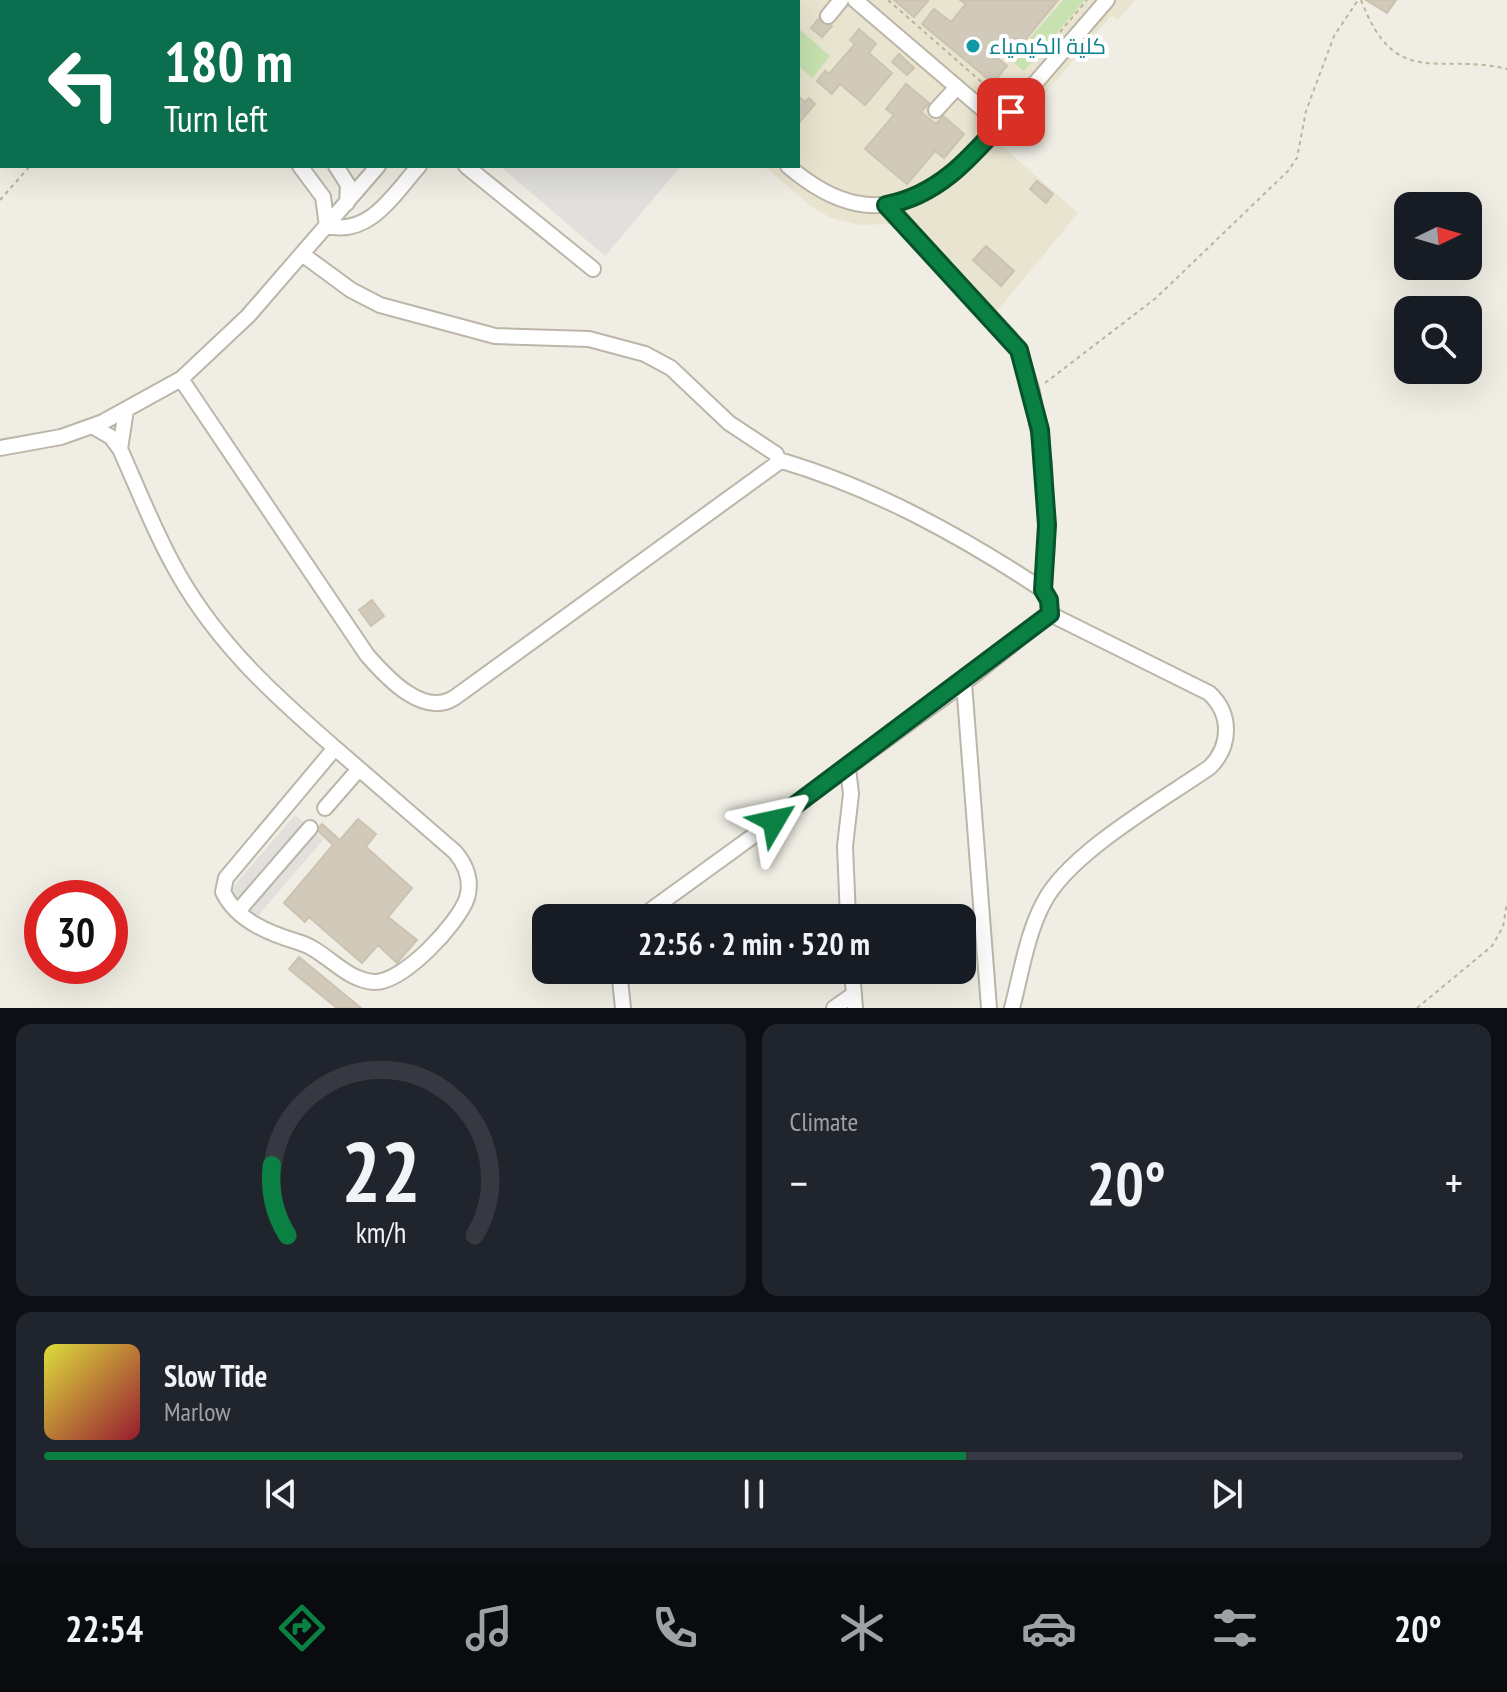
<!DOCTYPE html>
<meta charset="utf-8">
<style>
body{margin:0;font-family:"PT Sans Narrow",Cairo,sans-serif;background:#20242c;color:#f1f3f6;height:100vh;display:flex;flex-direction:column;font-size:30px;white-space:nowrap}
*{box-sizing:border-box;margin:0}
p{font-size:26px;color:#9ea1a6}
.icon{flex:none;width:44px;height:44px;fill:none;stroke:currentColor;stroke-width:2;stroke-linecap:round;stroke-linejoin:round}
.map{position:relative;height:1008px;overflow:hidden}
.sheet{display:flex;flex-direction:column;gap:16px;padding:16px;background:#0d0f14;flex:1}
.sheet>*{flex:none}
.guide{position:absolute;left:0px;top:0px;width:800px;height:168px;box-shadow:0 8px 32px #0002;background:#0b6e4f;color:#fff;overflow:hidden}
.needle{width:52px;rotate:85deg}
.controls{position:absolute;left:1394px;top:192px;display:grid;gap:16px}
.controls a{display:grid;place-items:center;width:88px;height:88px;border-radius:16px;background:#171b24;box-shadow:0 8px 32px #0002;font-size:40px}
.speed{position:absolute;left:24px;top:880px;display:flex;gap:16px;font-size:40px;font-weight:700;text-align:center}
.speed>*{display:grid;place-content:center;width:104px;height:104px;border-radius:50%;background:#171b24;box-shadow:0 8px 32px #0002;line-height:1}
.speed .limit{border:12px solid #d22;background:#fff;color:#111}
.pin{position:absolute;display:grid;place-items:center;width:68px;height:68px;color:#fff;margin:-34px;border-radius:16px;box-shadow:0 4px 12px #0006}
.me{position:absolute;width:88px;margin:-44px;rotate:54deg;stroke-linejoin:round;filter:drop-shadow(0 0 6px #0008)}
.turn{display:flex;align-items:center;gap:28px;height:168px;padding:0 32px;font-size:36px}
.turn .icon{width:104px;height:104px;stroke-width:2.5}
.turn b{display:block;font-size:56px;line-height:68px}
.big{font-size:60px;font-weight:700;line-height:1.1}
.sheet .widget{flex:1;display:flex;flex-direction:column;justify-content:center;gap:12px;min-width:0;padding:0 28px;border-radius:16px;background:#20242c}
.sheet .dial{align-items:center;gap:0}
.dial svg{height:208px;overflow:visible;fill:none;stroke:#363941;stroke-width:7;stroke-linecap:round;text-anchor:middle}
.dial text{fill:#f1f3f6;stroke:none}
.song{display:flex;align-items:center;gap:24px}
.cover{width:96px;height:96px;border-radius:12px;background:linear-gradient(135deg,hsl(60 70% 55%),hsl(350 70% 35%))}
.played{height:8px;border-radius:4px;background:linear-gradient(90deg,#0b8043 65%,#363941 65%)}
.keys{display:flex;justify-content:space-around;direction:ltr}
.heat{display:flex;justify-content:space-between;align-items:center;font-size:44px;direction:ltr}
.sheet .tiles{flex:1;display:grid;gap:16px;grid-template-columns:1fr 1fr}
.widget:last-child{grid-column:span 2}
.trip{position:absolute;left:532px;top:904px;width:444px;height:80px;border-radius:16px;background:#171b24;box-shadow:0 8px 32px #0002;font-weight:700;line-height:80px;text-align:center}
.dock{display:flex;height:128px;justify-content:space-around;align-items:center;background:#090b0e;color:#9ea1a6}
.dock .icon{width:56px;height:56px}
.dock .selected{color:#0b8043}
.dock b{font-size:36px;color:#f1f3f6}
.map>svg:first-child{display:block}
.education{fill:#e8e4cf}
.green{fill:#c7e2b0}
.parking{fill:#e1e0dc}
.building{fill:#d1cabb;stroke:#cbc3af;stroke-width:2}
.lines{fill:none;stroke-linecap:round;stroke-linejoin:round}
.minor-casing{stroke:#bbb6a8;stroke-width:18}
.path{stroke:#bbb39b;stroke-width:2;stroke-dasharray:4 4;stroke-linecap:butt}
.minor{stroke:#fff;stroke-width:14}
.route-casing{stroke:#07532c;stroke-width:20}
.route{stroke:#0b8043;stroke-width:14}
.culture-dot{fill:#0f9aa8;stroke:#fff;stroke-width:3}
.labels{text-anchor:middle;dominant-baseline:central;stroke-width:8;stroke-linejoin:round;paint-order:stroke}
.culture-label{font-size:22px;fill:#0d838f;stroke:#fff;text-anchor:start}
</style>
<div class="map">
<svg width="1507" height="1008" viewBox="0 0 1507 1008">
<rect width="100%" height="100%" fill="#f0eee4"/>
<!-- education -->
<path class="education" d="M569,0H1135L1118,20L1111,16L1001,145L1078,213L988,322L892,224L859,225L831,218L812,207L764,166H798V2Z"/>
<!-- green -->
<path class="green" d="M1063,0H1085L1024,71L1011,60Z
M798,28L830,56L812,78L798,65Z"/>
<!-- parking -->
<path class="parking" d="M500,166H681L605,256Z
M295,815L324,839L256,918L226,895Z"/>
<!-- building -->
<path class="building" d="M894,0H926L928,1L914,17Z
M960,0H1058L1016,51L1003,41L992,54L1007,66L993,83L922,24L934,9L951,22L966,4Z
M1366,0H1396L1387,13Z
M821,16L832,26L822,37L811,28Z
M859,29L876,44L869,53L892,73L865,105L840,84L832,94L817,81L825,71L829,74L855,44L850,40Z
M899,54L914,68L907,75L892,62Z
M906,84L929,103L921,112L936,124L943,116L964,134L944,158L935,151L907,184L865,149L894,115L886,109Z
M798,96L805,102L809,98L815,104L798,124Z
M1037,181L1053,194L1046,203L1030,189Z
M986,246L1014,271L1001,286L973,260Z
M372,600L384,616L371,626L359,610Z
M358,819L376,834L366,847L412,888L388,917L417,940L397,963L378,945L362,963L309,917L305,922L284,903L333,845L317,830L322,824L340,840Z
M299,957L361,1008H337L289,969Z"/>
<g class="lines">
<defs>
<path id="minor" d="M594,0L597,2
M662,0L664,2
M855,0L1000,124
M293,2L295,0
M348,2L349,0
M425,2L426,0
M515,2L517,0
M828,16L841,0
M936,110L957,87
M300,166L323,197L327,226C370,236 393,195 419,166
M336,166L348,185L347,203
M466,166L593,269
M788,166C888,252 952,181 1019,102C1048,68 1078,34 1107,0
M886,205L1019,350L1032,392L1044,464L1047,545L1043,590
M181,379L367,655C387,678 423,717 454,698L779,462L776,454L729,423L671,368L645,354L589,339L495,336L380,305L351,290L302,254
M92,426L111,437L120,449C139,491 156,536 180,577C220,646 275,696 335,748
M0,448L61,437L103,422L181,379L248,316L378,166
M120,449L126,410
M964,683L989,1008
M335,748L455,852C466,865 472,881 467,898C458,924 403,983 374,982C344,980 326,950 298,942C271,934 237,921 223,892L226,878Z
M848,768L851,794L845,846L848,918
M325,808L359,769
M239,910L310,828
M640,918L964,683L1050,614L1049,600L1043,590C960,535 874,488 779,460
M619,970L623,1008
M852,970L855,1008
M834,1008L854,994
M1012,1008C1021,974 1027,933 1044,902C1070,852 1163,800 1210,767C1231,746 1232,714 1209,693L1050,614"/>
</defs>
<!-- minor casing -->
<use href="#minor" class="minor-casing"/>
<!-- path -->
<path class="path" d="M99,0L101,2
M399,0L401,2
M478,0L481,2
M888,0L1002,100
M1361,0C1396,91 1437,52 1507,69
M273,2L275,0
M365,2L367,0
M408,2L410,0
M463,2L464,0
M489,2L490,0
M1060,32L1087,0
M0,200L30,166
M1045,383L1156,298L1288,171L1297,158L1306,111L1334,36L1358,0
M1417,1008L1492,946L1503,927L1507,902"/>
<!-- minor -->
<use href="#minor" class="minor"/>
</g>
<g class="lines">
<defs>
<path id="route" d="M774,821L1050,614L1049,600L1043,590L1047,525L1040,430L1019,350L886,205C942,195 975,152 1011,112"/>
</defs>
<!-- route casing -->
<use href="#route" class="route-casing"/>
<!-- route -->
<use href="#route" class="route"/>
</g>
<!-- markers -->
<circle class="culture-dot" cx="973" cy="46" r="8"/>
<g class="labels">
<!-- culture labels -->
<g class="culture-label">
<text x="989" y="46">كلية الكيمياء</text>
</g>
</g>
</svg>
<div class="controls">
<a><svg class="needle" viewBox="-14 -14 28 28"><path d="M0-13l5 13h-10z" fill="#e53935"/><path d="M0 13l5-13h-10z" fill="#9ea1a6"/></svg></a>
<a><svg class="icon" aria-label="search" viewBox="0 0 24 24"><circle cx="10" cy="10" r="6"/><path d="M15 15l6 6"/></svg></a>
</div>
<div class="speed"><div class="limit">30</div></div>
<div class="pin" style="left:1011px;top:112px;background:#d93025"><svg class="icon" aria-label="arrive" viewBox="0 0 24 24"><path d="M6 21V4h12l-3 4 3 4H6"/></svg></div>
<svg class="me" style="left:774px;top:821px" viewBox="-20 -20 40 40"><path d="M0-17L14 15 0 8-14 15z" fill="#0b8043" stroke="#fff" stroke-width="4"/></svg>
<div class="trip">22:56 · 2 min · 520 m</div>
<div class="guide">
<div class="turn"><svg class="icon" aria-label="left" viewBox="0 0 24 24"><path d="M17 20v-9H6M10 6l-5 5 5 5"/></svg><div><b>180 m</b>Turn left</div></div>
</div>
</div>
<section class="sheet">
<div class="tiles">
<div class="widget dial"><svg viewBox="0 0 100 80">
<path d="M14 69A42 42 0 1 1 86 69"/>
<path d="M14 69A42 42 0 0 1 8 42" stroke="#0b8043"/>
<text x="50" y="56" font-size="32" font-weight="700">22</text>
<text x="50" y="72" font-size="11">km/h</text>
</svg></div>
<div class="widget"><p>Climate</p>
<div class="heat"><a>−</a><b class="big">20°</b><a>+</a></div>
</div>
<div class="widget">
<div class="song"><i class="cover"></i><div><b>Slow Tide</b><p>Marlow</p></div></div>
<div class="played"></div>
<div class="keys"><svg class="icon" aria-label="previous" viewBox="0 0 24 24"><path d="M18 5L8 12l10 7zM5 5v14"/></svg><svg class="icon" aria-label="pause" viewBox="0 0 24 24"><path d="M8 5v14M16 5v14"/></svg><svg class="icon" aria-label="next" viewBox="0 0 24 24"><path d="M6 5l10 7-10 7zM19 5v14"/></svg></div>
</div>
</div>
</section>
<nav class="dock">
<b>22:54</b>
<svg class="icon selected" aria-label="directions" viewBox="0 0 24 24"><path d="M12 3l9 9-9 9-9-9zM9 14v-3h6M13 9l2 2-2 2"/></svg>
<svg class="icon" aria-label="music" viewBox="0 0 24 24"><path d="M9 18V5l10-2v13"/><circle cx="6" cy="18" r="3"/><circle cx="16" cy="16" r="3"/></svg>
<svg class="icon" aria-label="phone" viewBox="0 0 24 24"><path d="M5 4h4l2 5-3 2q2 4 5 5l2-3 5 2v4C11 20 4 13 5 4z"/></svg>
<svg class="icon" aria-label="climate" viewBox="0 0 24 24"><path d="M12 3v18M4 7l16 10M4 17L20 7"/></svg>
<svg class="icon" aria-label="car" viewBox="0 0 24 24"><path d="M5 17H2v-5l4-1 3-4h7l3 4 3 1v5h-3M9 17h6M6 11h13"/><circle cx="7" cy="17" r="2"/><circle cx="17" cy="17" r="2"/></svg>
<svg class="icon" aria-label="filters" viewBox="0 0 24 24"><path d="M4 7h16M4 17h16"/><circle cx="9" cy="7" r="2"/><circle cx="15" cy="17" r="2"/></svg>
<b>20°</b>
</nav>
